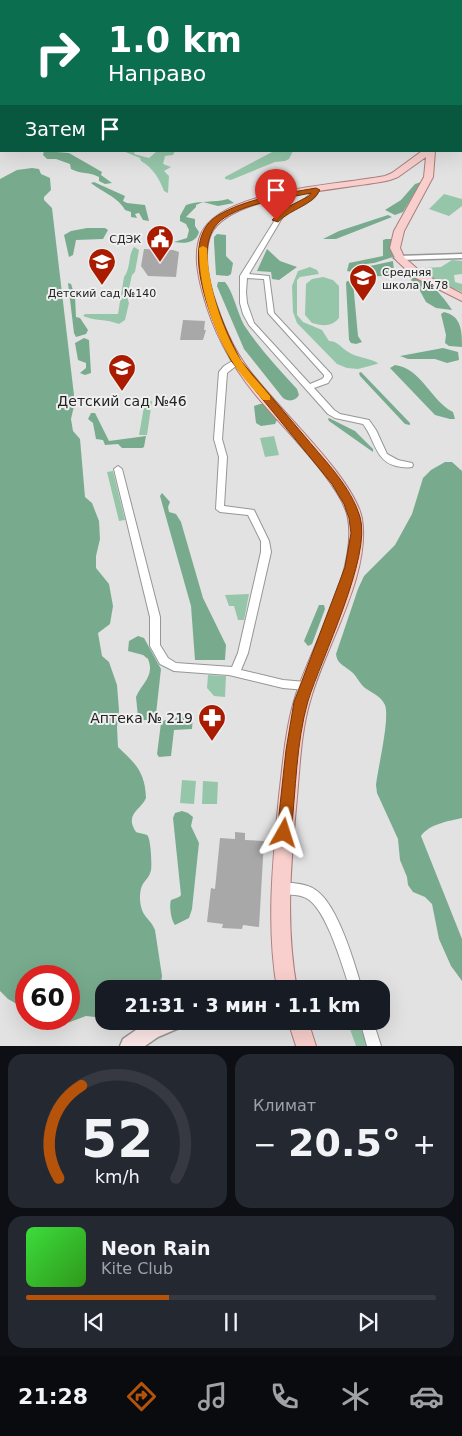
<!DOCTYPE html>
<html lang="ru">
<meta charset="utf-8">
<style>
body{margin:0;font-family:"DejaVu Sans",sans-serif;background:#242831;color:#f1f3f6;height:100vh;display:flex;flex-direction:column;font-size:19px;white-space:nowrap}
*{box-sizing:border-box;margin:0}
p{font-size:16px;color:#9ea1a6}
.icon{flex:none;width:28px;height:28px;fill:none;stroke:currentColor;stroke-width:2;stroke-linecap:round;stroke-linejoin:round}
.map{position:relative;height:1046px;overflow:hidden}
.drawer{display:flex;flex-direction:column;gap:8px;padding:8px;background:#0d0f14;flex:1}
.drawer>*{flex:none}
.banner{position:absolute;left:0px;top:0px;width:462px;height:152px;box-shadow:0 5px 20px #0002;background:#0b6e4f;color:#fff;overflow:hidden}
.speed{position:absolute;left:15px;top:965px;display:flex;gap:10px;font-size:25px;font-weight:700;text-align:center}
.speed>*{display:grid;place-content:center;width:65px;height:65px;border-radius:50%;background:#171b24;box-shadow:0 5px 20px #0002;line-height:1}
.speed .limit{border:8px solid #d22;background:#fff;color:#111}
.pin{position:absolute;display:grid;place-items:center;width:42px;height:42px;color:#fff;margin:-51px -21px;border-radius:50% 50% 50% 0;rotate:-45deg;box-shadow:0 0 5px #0007}
.pin .icon{rotate:45deg}
.me{position:absolute;width:55px;margin:-28px;rotate:6deg;stroke-linejoin:round;filter:drop-shadow(0 0 4px #0008)}
.turn{display:flex;align-items:center;gap:18px;height:105px;padding:0 25px;font-size:22px}
.turn .icon{width:65px;height:65px;stroke-width:2.5}
.turn b{display:block;font-size:35px;line-height:42px}
.then{display:flex;align-items:center;height:48px;padding:0 25px;background:#0003;gap:10px;font-size:19px}
.big{font-size:38px;font-weight:700;line-height:1.1}
.drawer .widget{flex:1;display:flex;flex-direction:column;justify-content:center;gap:8px;min-width:0;padding:0 18px;border-radius:15px;background:#242831}
.drawer .dial{align-items:center;gap:0}
.dial svg{height:130px;overflow:visible;fill:none;stroke:#363941;stroke-width:7;stroke-linecap:round;text-anchor:middle}
.dial text{fill:#f1f3f6;stroke:none}
.song{display:flex;align-items:center;gap:15px}
.cover{width:60px;height:60px;border-radius:8px;background:linear-gradient(135deg,hsl(120 70% 55%),hsl(110 70% 35%))}
.played{height:5px;border-radius:2px;background:linear-gradient(90deg,#b45309 35%,#363941 35%)}
.keys{display:flex;justify-content:space-around;direction:ltr}
.heat{display:flex;justify-content:space-between;align-items:center;font-size:28px;direction:ltr}
.drawer .tiles{flex:1;display:grid;gap:8px;grid-template-columns:1fr 1fr}
.widget:last-child{grid-column:span 2}
.trip{position:absolute;left:95px;top:980px;width:295px;height:50px;border-radius:15px;background:#171b24;box-shadow:0 5px 20px #0002;font-weight:700;line-height:50px;text-align:center}
.tab-bar{display:flex;height:80px;justify-content:space-around;align-items:center;background:#090b0e;color:#9ea1a6}
.tab-bar .icon{width:35px;height:35px}
.tab-bar .on{color:#b45309}
.tab-bar b{font-size:22px;color:#f1f3f6}
.map>svg:first-child{display:block}
.green{fill:#96c6a9}
.forest{fill:#78ab8d}
.building{fill:#a8a8a9}
.lines{fill:none;stroke-linecap:round;stroke-linejoin:round}
.minor-casing{stroke:#959696;stroke-width:2}
.tertiary-casing{stroke:#959696;stroke-width:3}
.secondary-casing{stroke:#959696;stroke-width:3}
.primary-casing{stroke:#ab7e7b;stroke-width:2}
.minor{fill:#fff;fill-rule:evenodd}
.tertiary{fill:#fff;fill-rule:evenodd}
.secondary{fill:#fce7e6;fill-rule:evenodd}
.primary{fill:#f8cfcc;fill-rule:evenodd}
.route{fill:#b45309;stroke:#753606}
.slow{fill:#f59e0b}
.labels{text-anchor:middle;dominant-baseline:central;stroke-width:4;stroke-linejoin:round;paint-order:stroke}
.far-poi-label{font-size:11px;fill:#232323;stroke:#efeff0;text-anchor:end}
.poi-label{font-size:14px;fill:#232323;stroke:#efeff0}
</style>
<div class="map">
<svg width="462" height="1046" viewBox="0 0 462 1046">
<rect width="100%" height="100%" fill="#e2e2e3"/>
<!-- green -->
<path class="green" d="M123,151H135L134,154L149,158L157,151H175L173,155L165,156L163,164L171,167L164,171L169,176L168,193L164,191C159,178 153,168 141,161L140,158Z
M274,151H293L289,159L285,161L275,162L231,180L225,179V177Z
M444,194L462,199V206L449,216L429,209Z
M134,247L139,250L135,272L132,275L127,297L129,303L125,320L119,324C106,319 95,321 83,316L85,314H118L124,277C131,268 128,255 134,247Z
M452,260L462,261V274L454,275L455,282L462,284V292L443,284L422,271L425,268L441,267Z
M310,267L317,270L319,274L300,277L297,280V315L303,322L322,330L329,341C338,341 342,349 350,353C359,358 369,358 378,363L377,364L358,369L347,368L337,364L297,323L293,312L292,286L298,271Z
M323,277L333,280L339,286V318C332,327 322,326 312,323L305,315L306,284L312,279Z
M145,401H152L147,435H139Z
M274,436L279,455L265,457L260,438Z
M113,471L125,520L119,521L107,472Z
M249,594L244,620H238L234,606H229L225,595Z
M208,675L226,676L225,697L214,696L207,688Z
M182,780L196,781L194,804L180,803Z
M203,781L218,782L217,804H202Z
M347,1021H359L367,1046H356Z"/>
<!-- forest -->
<path class="forest" d="M44,151L69,153L102,172L101,175L112,183L105,184L99,181V177C90,172 80,174 71,169L70,164L56,159H47L43,155Z
M32,168L39,169L41,174L50,178L51,190L44,197V200L52,208L74,395V406L71,419L73,431L80,439L85,497L92,503L99,521L100,539L96,556V568L109,584L113,606L110,624L98,633L102,656L109,662L117,685L119,710L117,727L118,747C136,764 145,772 146,798C141,810 124,814 136,832C139,833 145,834 147,835C151,838 152,865 151,870C148,883 140,879 140,899C141,918 150,917 155,930L162,976L161,983L157,989H104V1018L86,1016L62,1025L45,1019H69V976H26V1009L8,999L0,991V179L17,170Z
M94,182L125,196L123,201L127,203L145,205L149,221L143,220L139,213L135,214L137,218L131,217V212L125,210C119,198 101,191 91,183Z
M421,182L403,212L395,215L385,210L401,200L415,184Z
M228,199L234,203L218,206L203,202L196,205V207L186,217L195,219V226L199,232C196,243 185,244 174,242L187,238L189,230L186,224L180,221V216L186,205C200,200 214,203 228,199Z
M388,215L392,217L336,239H323L339,231Z
M87,228H105L108,230L103,239L76,240L73,255L69,257L64,235L71,231Z
M217,234L226,235V256L233,263L231,274L228,276L216,275L214,242V237Z
M386,239H392L393,257L374,263L357,265L352,272L347,271L349,263L383,256V240Z
M267,249L280,261L297,267L279,280L272,279L271,272L257,271Z
M393,261L394,271L383,276L363,277L364,294L359,296L357,280L361,268Z
M407,275C423,272 444,297 452,310L436,308L426,302L420,291Z
M347,281L353,282L358,336L362,342L356,344L351,343L349,340L346,283Z
M218,282H225C233,291 237,312 244,325C259,348 278,368 297,389L299,395C296,401 288,402 283,398L244,349L217,286Z
M68,283L71,284L75,296L76,317L80,318L88,330L86,334L76,337L74,333Z
M444,312C462,316 462,332 462,347L449,346L445,343L446,335L441,314Z
M84,338L89,340L91,373L85,375L80,373L86,368V363L78,360L75,343Z
M443,348L458,352L459,360L447,363L435,359H408L400,356Z
M395,365C421,368 431,401 453,412L455,419H450L435,415L390,368Z
M361,372L410,423V425L405,424L360,376L359,373Z
M260,404H263L277,420L275,424L261,426L256,423L254,406Z
M91,413H95L109,441L146,436L144,447L142,448H122L118,444L105,445L103,440L96,439L93,423L88,419Z
M329,418L355,431L373,449V452L329,421L328,419Z
M445,462H452L462,471V818C449,821 429,824 421,836L462,939V981L451,966L439,939L432,904L425,897L413,892L408,885L407,877L400,860L398,839L377,793L376,785C378,767 390,719 385,705C381,696 372,693 365,688C360,684 357,677 353,673C346,666 337,665 336,654L358,589L364,576L395,545L412,514L423,478L431,470Z
M162,493L170,502L168,507L169,512L176,514L181,522L203,598L226,645L225,660H195L191,606L160,496Z
M319,605H324L325,609L312,644L308,646L304,641Z
M138,636L144,638L161,669L156,714L152,720H142L138,717L136,697C142,683 155,676 148,659L143,655L128,651L129,641Z
M179,715L193,716L192,729L174,730L171,756L159,757L157,754L161,723L165,720H174Z
M182,811L188,813L193,817L191,826L199,843L192,909L189,918L175,925C171,920 169,906 171,900L179,897L181,895L173,818L175,813Z"/>
<!-- building -->
<path class="building" d="M144,249L173,250L179,252L176,277L148,276L141,266Z
M183,320L205,321L204,330H206L203,340H180Z
M235,832L245,833V840L264,841L259,927L243,925L242,929L222,928L223,924L207,922L211,888L215,889L220,838L235,839Z"/>
<g class="lines">
<defs>
<path id="minor" d="M461,11H462V13H461Z
M461,27H462V29H461Z
M0,39H1V41H0Z
M316,188L319,190C312,207 292,205 282,218L249,274L269,276L274,313L331,374L332,377L328,383L314,388L334,410L340,414L369,420L376,430L387,454L398,460L412,463L413,465L412,467C407,468 401,467 396,466C375,461 375,439 363,424L335,418L328,414L249,325L243,314L240,303V276L280,212L304,200ZM247,278L264,279L268,313L324,375V377L322,379L310,384L254,323L247,303L246,292Z
M234,360H240L241,362L227,373L222,439L227,457L224,506L254,510L269,541L271,552L248,653L241,670L283,680L306,682L310,683L311,686L310,689L306,690L283,688L229,675L174,671L160,664L150,646V617L114,469L118,466L122,469L160,617V645L168,658L176,663L232,667L238,653L261,552V541L248,515L220,512L216,509L219,457L214,439L219,372L224,366Z
M280,882C292,883 307,883 317,891C338,906 355,964 362,989H350C343,968 326,907 306,898C297,893 285,896 276,892L274,888L276,884Z
M360,1021H373L381,1046H367Z"/>
<path id="tertiary" d="M461,34H462V38H461Z
M461,123H462L461,128Z
M462,254V258L398,260L394,258L398,256Z"/>
<path id="secondary" d="M149,1021H181L179,1028L158,1037L145,1046H120L123,1039Z"/>
<path id="primary" d="M422,151H435L433,177L404,231L400,248L404,257L422,273L462,294V301L414,277L396,260L390,248L394,231L424,177L426,157L398,177L390,180C348,190 231,193 211,234C203,252 208,276 213,294C222,322 232,348 250,371C277,408 355,478 362,519C371,574 326,645 311,698C301,730 300,764 297,797C291,862 285,924 297,989H277C266,924 273,861 279,796C283,764 285,732 294,701C309,648 358,573 348,518C342,484 277,422 254,393C230,363 213,331 203,294C198,276 193,253 201,234C221,189 340,185 385,176L392,173Z
M288,1021H308L316,1046H296Z"/>
</defs>
<!-- minor casing -->
<use href="#minor" class="minor-casing"/>
<!-- tertiary casing -->
<use href="#tertiary" class="tertiary-casing"/>
<!-- secondary casing -->
<use href="#secondary" class="secondary-casing"/>
<!-- primary casing -->
<use href="#primary" class="primary-casing"/>
<!-- minor -->
<use href="#minor" class="minor"/>
<!-- tertiary -->
<use href="#tertiary" class="tertiary"/>
<!-- secondary -->
<use href="#secondary" class="secondary"/>
<!-- primary -->
<use href="#primary" class="primary"/>
</g>
<!-- route -->
<path class="route" d="M316,188L320,190C312,206 292,208 278,222L272,220L282,210L309,196L311,193C283,199 242,203 220,221C187,250 225,330 241,361C263,387 285,413 307,439C327,463 351,487 360,517C372,556 321,659 308,701C296,743 296,790 291,833L289,838L284,841L279,838L277,833L286,750L294,702L345,567L351,533L349,518L344,504L332,484L232,362C215,330 175,242 217,216C247,198 282,194 316,188Z"/>
<!-- slow -->
<path class="slow" d="M203,246L207,248C208,285 221,328 240,359C248,372 260,384 270,396V400H263C253,388 240,375 232,361C212,328 199,287 199,248Z"/>
<!-- icons -->
<defs>
<symbol id="civic-pin" viewBox="-11 -11 22 30"><path d="M0 17L-7.5 6A9.5 9.5 0 1 1 7.5 6Z" fill="#aa1b00" stroke="#efeff0"/><path d="M-.6-6.5H3V-4.5H.6V-3L4-1V1h2V6H-6V1h2V-1L-.6-3ZM-1.2 2.5V6h2.4V2.5Z" fill="#fff"/></symbol>
<symbol id="school-pin" viewBox="-11 -11 22 30"><path d="M0 17L-7.5 6A9.5 9.5 0 1 1 7.5 6Z" fill="#aa1b00" stroke="#efeff0"/><path d="M0-5L7-2L0 1L-7-2ZM-4 1L0 2.5L4 1V4Q0 6-4 4Z" fill="#fff"/></symbol>
<symbol id="pharmacy-pin" viewBox="-11 -11 22 30"><path d="M0 17L-7.5 6A9.5 9.5 0 1 1 7.5 6Z" fill="#aa1b00" stroke="#efeff0"/><path d="M-2-6h4v4h4v4h-4v4h-4v-4h-4v-4h4Z" fill="#fff"/></symbol>
</defs>
<g fill-rule="evenodd">
<use href="#civic-pin" x="144" y="223" width="32" height="43"/>
<use href="#school-pin" x="86" y="246" width="32" height="43"/>
<use href="#school-pin" x="347" y="262" width="32" height="43"/>
<use href="#school-pin" x="106" y="352" width="32" height="43"/>
<use href="#pharmacy-pin" x="196" y="702" width="32" height="43"/>
</g>
<g class="labels">
<!-- far-poi labels -->
<g class="far-poi-label">
<text x="141" y="239">СДЭК</text>
<text x="382" y="272" text-anchor="start">Средняя<tspan x="382" dy="13">школа №78</tspan></text>
<text x="102" y="293" text-anchor="middle">Детский сад №140</text>
</g>
<!-- poi labels -->
<g class="poi-label">
<text x="122" y="401">Детский сад №46</text>
<text x="193" y="718" text-anchor="end">Аптека № 219</text>
</g>
</g>
</svg>
<div class="speed"><div class="limit">60</div></div>
<div class="pin" style="left:276px;top:220px;background:#d93025"><svg class="icon" aria-label="arrive" viewBox="0 0 24 24"><path d="M6 21V4h12l-3 4 3 4H6"/></svg></div>
<svg class="me" style="left:284px;top:833px" viewBox="-20 -20 40 40"><path d="M0-17L14 15 0 8-14 15z" fill="#b45309" stroke="#fff" stroke-width="4"/></svg>
<div class="trip">21:31 · 3 мин · 1.1 km</div>
<div class="banner">
<div class="turn"><svg class="icon" aria-label="right" viewBox="0 0 24 24"><path d="M7 20v-9h11M14 6l5 5-5 5"/></svg><div><b>1.0 km</b>Направо</div></div>
<div class="then">Затем<svg class="icon" aria-label="arrive" viewBox="0 0 24 24"><path d="M6 21V4h12l-3 4 3 4H6"/></svg></div>
</div>
</div>
<section class="drawer">
<div class="tiles">
<div class="widget dial"><svg viewBox="0 0 100 80">
<path d="M14 69A42 42 0 1 1 86 69"/>
<path d="M14 69A42 42 0 0 1 28 12" stroke="#b45309"/>
<text x="50" y="56" font-size="32" font-weight="700">52</text>
<text x="50" y="72" font-size="11">km/h</text>
</svg></div>
<div class="widget"><p>Климат</p>
<div class="heat"><a>−</a><b class="big">20.5°</b><a>+</a></div>
</div>
<div class="widget">
<div class="song"><i class="cover"></i><div><b>Neon Rain</b><p>Kite Club</p></div></div>
<div class="played"></div>
<div class="keys"><svg class="icon" aria-label="previous" viewBox="0 0 24 24"><path d="M18 5L8 12l10 7zM5 5v14"/></svg><svg class="icon" aria-label="pause" viewBox="0 0 24 24"><path d="M8 5v14M16 5v14"/></svg><svg class="icon" aria-label="next" viewBox="0 0 24 24"><path d="M6 5l10 7-10 7zM19 5v14"/></svg></div>
</div>
</div>
</section>
<nav class="tab-bar">
<b>21:28</b>
<svg class="icon on" aria-label="directions" viewBox="0 0 24 24"><path d="M12 3l9 9-9 9-9-9zM9 14v-3h6M13 9l2 2-2 2"/></svg>
<svg class="icon" aria-label="music" viewBox="0 0 24 24"><path d="M9 18V5l10-2v13"/><circle cx="6" cy="18" r="3"/><circle cx="16" cy="16" r="3"/></svg>
<svg class="icon" aria-label="phone" viewBox="0 0 24 24"><path d="M5 4h4l2 5-3 2q2 4 5 5l2-3 5 2v4C11 20 4 13 5 4z"/></svg>
<svg class="icon" aria-label="climate" viewBox="0 0 24 24"><path d="M12 3v18M4 7l16 10M4 17L20 7"/></svg>
<svg class="icon" aria-label="car" viewBox="0 0 24 24"><path d="M5 17H2v-5l4-1 3-4h7l3 4 3 1v5h-3M9 17h6M6 11h13"/><circle cx="7" cy="17" r="2"/><circle cx="17" cy="17" r="2"/></svg>
</nav>
